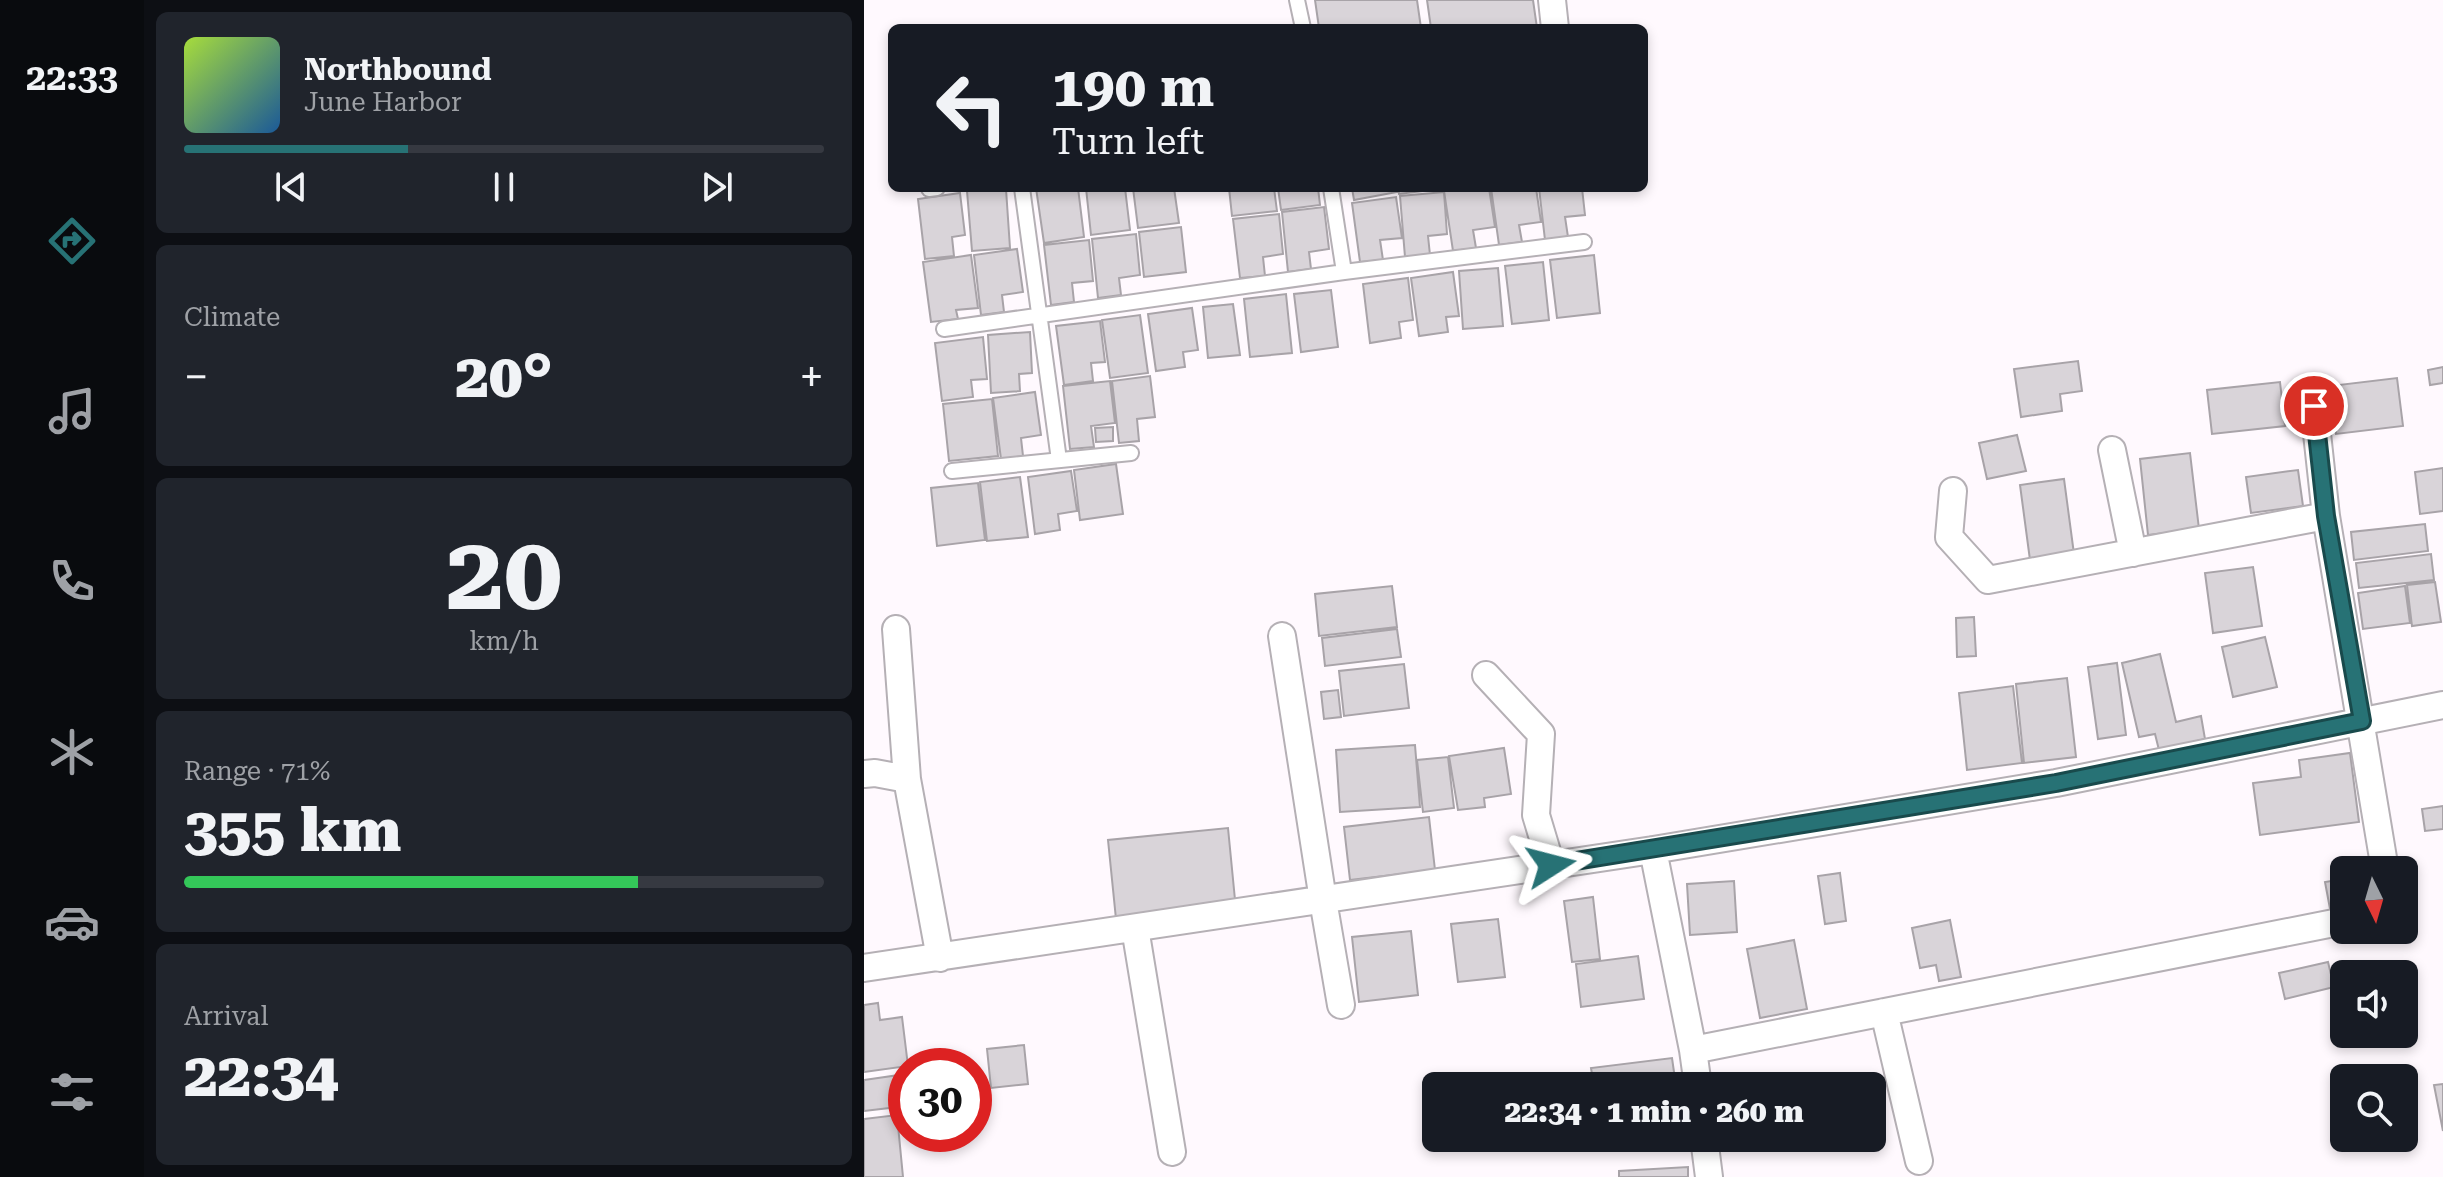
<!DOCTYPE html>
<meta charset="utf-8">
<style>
body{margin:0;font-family:"Roboto Serif",serif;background:#20242c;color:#f1f3f6;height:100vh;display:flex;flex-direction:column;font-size:30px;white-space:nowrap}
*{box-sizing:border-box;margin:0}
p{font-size:26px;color:#9ea1a6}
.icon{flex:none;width:44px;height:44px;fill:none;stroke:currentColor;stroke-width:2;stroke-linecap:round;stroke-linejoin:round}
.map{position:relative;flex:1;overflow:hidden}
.panel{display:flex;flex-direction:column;gap:12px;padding:12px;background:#0d0f14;width:720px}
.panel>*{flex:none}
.guide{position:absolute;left:24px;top:24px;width:760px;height:168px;border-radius:12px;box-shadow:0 4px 12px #0003;background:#171b24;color:#f1f3f6;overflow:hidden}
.needle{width:52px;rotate:175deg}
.tools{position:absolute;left:1466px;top:856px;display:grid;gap:16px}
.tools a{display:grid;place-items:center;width:88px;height:88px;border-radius:12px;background:#171b24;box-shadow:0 4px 12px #0003;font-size:40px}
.speed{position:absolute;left:24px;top:1048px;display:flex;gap:16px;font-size:40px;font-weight:700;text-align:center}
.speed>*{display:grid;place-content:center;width:104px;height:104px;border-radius:50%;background:#171b24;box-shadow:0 4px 12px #0003;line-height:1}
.speed .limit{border:12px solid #d22;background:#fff;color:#111}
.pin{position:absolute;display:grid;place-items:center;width:68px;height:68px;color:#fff;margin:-34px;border:4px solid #fff;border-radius:50%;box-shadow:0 2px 8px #0007}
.me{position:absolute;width:88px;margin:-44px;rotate:81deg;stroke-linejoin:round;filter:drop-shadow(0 0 6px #0008)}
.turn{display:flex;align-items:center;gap:28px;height:168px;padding:0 32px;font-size:36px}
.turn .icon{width:104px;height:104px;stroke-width:2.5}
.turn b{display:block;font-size:56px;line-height:68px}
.big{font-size:60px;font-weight:800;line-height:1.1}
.panel .card{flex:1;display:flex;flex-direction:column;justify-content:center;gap:12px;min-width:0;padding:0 28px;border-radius:12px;background:#20242c}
.panel .dial{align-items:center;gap:0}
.dial b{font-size:104px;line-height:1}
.song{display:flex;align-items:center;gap:24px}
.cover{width:96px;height:96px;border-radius:12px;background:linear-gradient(135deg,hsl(80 70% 55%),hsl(210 70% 35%))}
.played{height:8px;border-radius:4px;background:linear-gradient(90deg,#277275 35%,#363941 35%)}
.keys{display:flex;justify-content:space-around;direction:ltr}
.heat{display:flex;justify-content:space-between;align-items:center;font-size:44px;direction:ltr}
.charge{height:12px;border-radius:6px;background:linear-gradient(90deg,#34c759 71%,#363941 0)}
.trip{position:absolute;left:558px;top:1072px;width:464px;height:80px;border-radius:12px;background:#171b24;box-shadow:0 4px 12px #0003;font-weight:800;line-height:80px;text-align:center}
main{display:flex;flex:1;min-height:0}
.tabs{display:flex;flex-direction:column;width:144px;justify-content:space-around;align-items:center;background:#090b0e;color:#9ea1a6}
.tabs .icon{width:56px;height:56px}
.tabs .active{color:#277275}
.tabs b{font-size:36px;color:#f1f3f6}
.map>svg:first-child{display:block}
.building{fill:#d9d4d9;stroke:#a8a3a8;stroke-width:2}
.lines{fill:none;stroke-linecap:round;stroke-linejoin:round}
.lane-casing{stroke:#b5b0b5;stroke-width:18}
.street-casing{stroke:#b5b0b5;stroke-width:30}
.lane{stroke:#fff;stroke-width:14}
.street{stroke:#fff;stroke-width:26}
.route-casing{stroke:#194a4c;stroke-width:20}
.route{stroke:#277275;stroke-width:14}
</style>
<main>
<nav class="tabs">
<b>22:33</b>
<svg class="icon active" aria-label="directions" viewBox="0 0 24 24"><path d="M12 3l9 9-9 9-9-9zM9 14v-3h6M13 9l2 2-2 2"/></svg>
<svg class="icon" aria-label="music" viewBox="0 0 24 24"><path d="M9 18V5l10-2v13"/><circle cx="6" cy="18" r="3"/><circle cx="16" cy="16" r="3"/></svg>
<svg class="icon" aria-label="phone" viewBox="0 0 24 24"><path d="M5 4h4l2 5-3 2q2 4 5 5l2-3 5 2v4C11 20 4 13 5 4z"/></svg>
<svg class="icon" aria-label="climate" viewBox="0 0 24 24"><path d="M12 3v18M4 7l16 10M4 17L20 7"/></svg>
<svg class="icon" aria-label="car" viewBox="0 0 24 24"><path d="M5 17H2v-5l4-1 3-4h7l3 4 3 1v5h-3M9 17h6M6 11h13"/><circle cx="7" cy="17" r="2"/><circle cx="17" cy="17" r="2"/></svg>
<svg class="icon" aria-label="filters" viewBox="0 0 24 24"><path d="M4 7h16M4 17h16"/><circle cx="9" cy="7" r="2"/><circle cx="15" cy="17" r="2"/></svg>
</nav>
<section class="panel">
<div class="card">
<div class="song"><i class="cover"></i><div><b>Northbound</b><p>June Harbor</p></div></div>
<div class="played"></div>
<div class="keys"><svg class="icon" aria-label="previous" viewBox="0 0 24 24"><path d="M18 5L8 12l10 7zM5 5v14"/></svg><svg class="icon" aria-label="pause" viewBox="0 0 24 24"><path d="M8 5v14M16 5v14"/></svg><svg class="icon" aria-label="next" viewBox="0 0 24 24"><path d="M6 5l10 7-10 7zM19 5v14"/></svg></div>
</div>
<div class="card"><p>Climate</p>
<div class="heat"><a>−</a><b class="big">20°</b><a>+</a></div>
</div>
<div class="card dial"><b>20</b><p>km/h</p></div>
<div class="card"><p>Range · 71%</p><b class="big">355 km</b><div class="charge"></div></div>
<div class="card"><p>Arrival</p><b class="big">22:34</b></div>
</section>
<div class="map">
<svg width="1579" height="1177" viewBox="0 0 1579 1177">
<rect width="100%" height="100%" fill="#fff9fe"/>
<!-- building -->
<path class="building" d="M451,0H553L557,28H455Z
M563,0H669L673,28H567Z
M172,188H214L220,237L180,243Z
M222,188H261L266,230L227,235Z
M269,188H310L315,223L274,228Z
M365,188H410L413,211L368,216Z
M414,188H454L456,205L417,210Z
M488,188H532L533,192L490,200Z
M534,188H574V189L535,194Z
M601,188H625L631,227L609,230L612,248L589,251L580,191Z
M627,188H672L677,222L655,225L658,242L635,245Z
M675,188H718L721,215L701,217L704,237L681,240Z
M142,189L146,248L108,251L103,191Z
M580,192L583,234L564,236L566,255L541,257L536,196Z
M96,193L101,235L88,237L90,256L61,259L54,199Z
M532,197L538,238L516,240L519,260L496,262L488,203Z
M460,207L465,249L445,252L447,269L424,272L418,212Z
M415,214L419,254L399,257L401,276L376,278L369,219Z
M317,227L322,272L280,277L275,232Z
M272,234L276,275L255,278L257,295L234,298L228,239Z
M225,240L229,281L208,283L210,302L187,305L180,245Z
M153,249L159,292L138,295L140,312L117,315L110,255Z
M107,255L114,308L92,310L94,319L67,322L59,262Z
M730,255L736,313L693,318L686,260Z
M679,262L685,320L648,324L641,266Z
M634,268L639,326L599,329L595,271Z
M589,272L595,316L582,317L584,332L555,336L547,278Z
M544,278L549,320L535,322L537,338L506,343L499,284Z
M467,290L474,347L437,352L430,294Z
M422,294L428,353L386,357L380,299Z
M369,304L376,355L344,358L339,307Z
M328,308L334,350L319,352L321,367L292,371L284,314Z
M276,315L284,373L246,378L238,320Z
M236,321L241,362L227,363L229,381L200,385L192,326Z
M166,332L168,373L155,374L156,391L127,393L124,335Z
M119,337L123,379L107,380L109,397L78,401L71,343Z
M1214,361L1218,391L1196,394L1198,411L1157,417L1150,369Z
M1579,367V383L1566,385L1564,370Z
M286,376L291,417L273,419L275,441L255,443L248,381Z
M1533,378L1539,426L1472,434L1466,386Z
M246,381L251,423L227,426L230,447L206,449L199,386Z
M1416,382L1421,426L1348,434L1343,390Z
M171,392L177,435L157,438L159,456L137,459L129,398Z
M128,399L134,456L85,461L79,404Z
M249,427V441L232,442L231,428Z
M1153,435L1162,471L1123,479L1115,443Z
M1326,453L1335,529L1284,535L1276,459Z
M252,464L259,514L216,520L210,470Z
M1579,468V511L1556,514L1551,472Z
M1434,470L1439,506L1387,513L1382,477Z
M207,471L213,511L194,514L196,530L171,534L164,477Z
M156,477L164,537L123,541L116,482Z
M1200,479L1210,554L1166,560L1156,485Z
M114,483L121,540L73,546L67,488Z
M1561,524L1564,551L1490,560L1487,532Z
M1567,554L1570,580L1495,588L1492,563Z
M1389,567L1398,626L1349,633L1341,573Z
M1571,582L1577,622L1548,626L1543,585Z
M528,586L533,627L455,636L451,594Z
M1541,586L1546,623L1499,629L1494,593Z
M1110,617L1112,656L1093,657L1092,618Z
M533,629L537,657L461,666L458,638Z
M1401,637L1413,687L1369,697L1358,647Z
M1296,654L1312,722L1337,716L1341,739L1295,750L1291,734L1275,737L1258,663Z
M1253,663L1262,735L1234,739L1224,667Z
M540,664L545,708L480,716L475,671Z
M1203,678L1212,757L1160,763L1152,684Z
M1149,686L1158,763L1103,770L1095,693Z
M474,690L477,717L460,719L457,692Z
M551,745L556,807L476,812L472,750Z
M640,748L647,794L620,798L621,807L594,810L585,756Z
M1486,753L1495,822L1396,835L1389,783L1437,777L1435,760Z
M584,757L590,808L559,812L553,760Z
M1579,806V829L1561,831L1558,809Z
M565,817L571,870L486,880L480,827Z
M364,828L372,910L252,919L244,840Z
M976,873L982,921L961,924L954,876Z
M1480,879V912L1467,914L1461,882Z
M870,881L873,932L826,935L823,884Z
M729,897L736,959L708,962L700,901Z
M634,919L641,977L594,982L587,924Z
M1086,920L1097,977L1075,981L1072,965L1056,968L1048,928Z
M547,931L554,995L495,1002L488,937Z
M930,940L943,1009L896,1018L883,949Z
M774,956L780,999L717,1007L712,964Z
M1464,962L1470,987L1421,999L1415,973Z
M14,1003L16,1020L38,1017L44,1066L0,1072V1005Z
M1512,1034H1533L1532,1044L1511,1042Z
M160,1045L164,1084L127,1088L123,1049Z
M808,1058L812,1086H730L727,1068Z
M42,1074V1106L0,1111V1080Z
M1579,1084V1131L1570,1085Z
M33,1115L39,1177H0V1119Z
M824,1167V1177H755V1171Z"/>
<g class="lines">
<defs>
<path id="lane" d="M433,0L439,28
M158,188L195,460
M467,188L480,272
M65,189L73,188
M80,329L480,272L720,242
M88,471L267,453"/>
<path id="street" d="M688,0L691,28
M1450,406L1462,516L1521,870
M1248,450L1269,553
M1089,491L1085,537L1124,580L1462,516
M32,629L43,779
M418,636L459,900L477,1005
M622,675L677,734L672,815L687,865
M0,774L11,773L43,779L76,958
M789,850L829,1050L834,1086
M271,928L308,1152
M0,968L789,850L1192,783L1579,705
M1020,1012L1055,1161
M829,1050L1480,921
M840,1138L845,1177"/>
</defs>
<!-- lane casing -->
<use href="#lane" class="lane-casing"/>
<!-- street casing -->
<use href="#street" class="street-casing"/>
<!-- lane -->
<use href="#lane" class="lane"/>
<!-- street -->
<use href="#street" class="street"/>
</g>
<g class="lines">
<defs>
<path id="route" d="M687,865L1192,783L1498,721L1462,516L1450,406"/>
</defs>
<!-- route casing -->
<use href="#route" class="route-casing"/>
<!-- route -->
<use href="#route" class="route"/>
</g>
</svg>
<div class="tools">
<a><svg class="needle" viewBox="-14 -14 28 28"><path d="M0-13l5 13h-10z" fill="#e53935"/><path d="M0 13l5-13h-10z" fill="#9ea1a6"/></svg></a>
<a><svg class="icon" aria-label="sound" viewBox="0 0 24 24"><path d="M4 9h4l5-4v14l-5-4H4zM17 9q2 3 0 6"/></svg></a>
<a><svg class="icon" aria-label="search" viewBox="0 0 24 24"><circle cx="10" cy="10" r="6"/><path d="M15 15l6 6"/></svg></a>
</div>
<div class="speed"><div class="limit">30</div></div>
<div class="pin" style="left:1450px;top:406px;background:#d93025"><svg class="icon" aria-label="arrive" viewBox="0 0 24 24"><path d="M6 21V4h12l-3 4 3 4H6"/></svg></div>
<svg class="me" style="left:687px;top:865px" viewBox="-20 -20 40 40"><path d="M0-17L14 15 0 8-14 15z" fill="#277275" stroke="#fff" stroke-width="4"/></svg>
<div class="trip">22:34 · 1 min · 260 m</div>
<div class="guide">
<div class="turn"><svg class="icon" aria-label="left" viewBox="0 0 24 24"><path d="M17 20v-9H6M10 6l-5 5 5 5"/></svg><div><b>190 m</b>Turn left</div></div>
</div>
</div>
</main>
